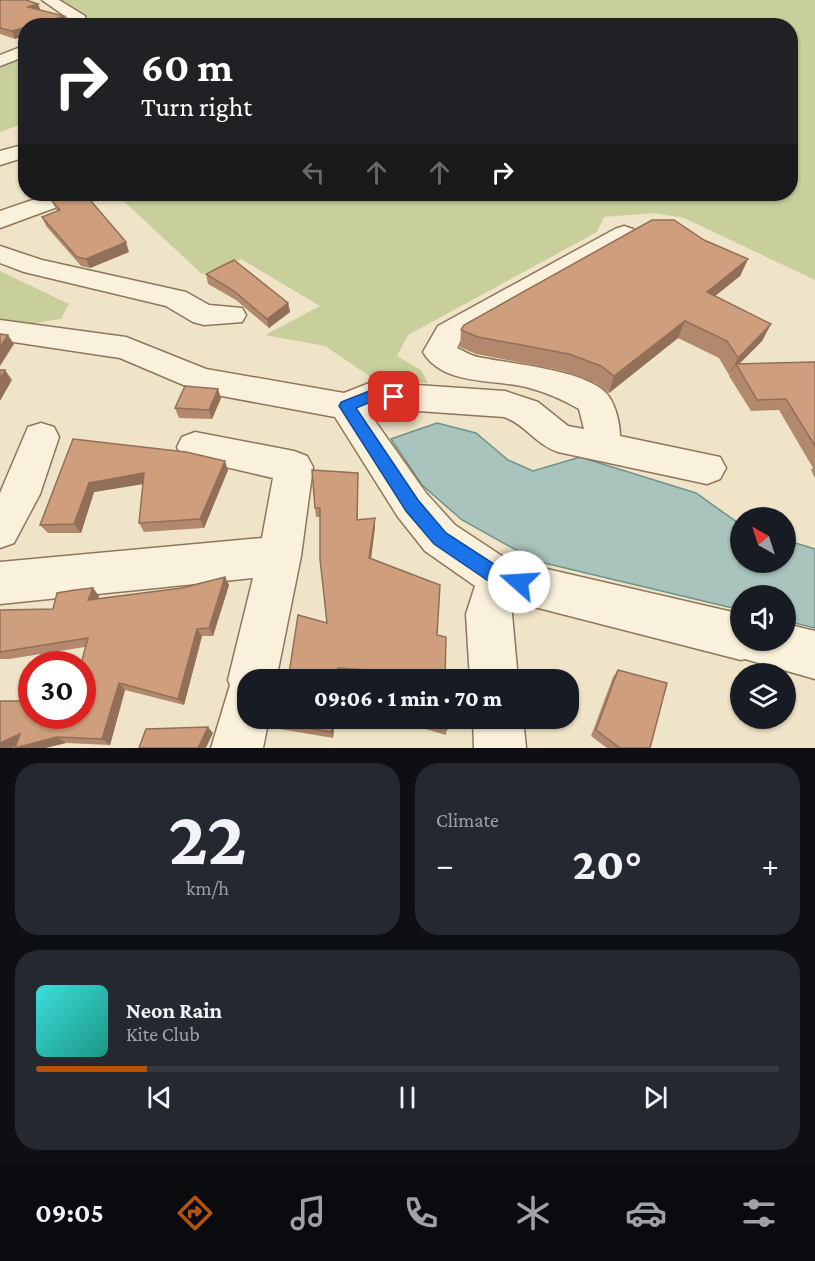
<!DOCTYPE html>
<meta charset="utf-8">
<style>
body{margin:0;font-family:"Crimson Pro",serif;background:#242831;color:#f1f3f6;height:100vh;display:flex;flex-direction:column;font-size:22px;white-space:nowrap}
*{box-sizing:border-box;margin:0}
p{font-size:20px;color:#9ea1a6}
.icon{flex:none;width:33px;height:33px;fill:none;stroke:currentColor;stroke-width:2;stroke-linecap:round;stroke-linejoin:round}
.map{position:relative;height:748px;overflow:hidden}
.details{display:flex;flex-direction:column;gap:15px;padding:15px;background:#0d0f14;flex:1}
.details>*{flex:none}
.top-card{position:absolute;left:18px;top:18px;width:780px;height:183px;border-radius:24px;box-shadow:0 2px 4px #0004;background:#202124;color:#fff;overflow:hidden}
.needle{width:39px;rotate:321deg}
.buttons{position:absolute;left:730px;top:507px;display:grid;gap:12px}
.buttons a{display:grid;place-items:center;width:66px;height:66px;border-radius:50%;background:#171b24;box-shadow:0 2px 4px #0004;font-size:30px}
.speed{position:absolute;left:18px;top:651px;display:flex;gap:12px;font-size:30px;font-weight:700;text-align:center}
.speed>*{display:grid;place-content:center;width:78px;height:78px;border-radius:50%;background:#171b24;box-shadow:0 2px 4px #0004;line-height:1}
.speed .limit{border:9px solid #d22;background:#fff;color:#111}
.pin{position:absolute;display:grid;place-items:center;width:51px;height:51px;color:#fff;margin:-26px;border-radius:12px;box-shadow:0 3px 9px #0006}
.me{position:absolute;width:66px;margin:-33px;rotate:289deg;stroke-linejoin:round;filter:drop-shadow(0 0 4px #0008)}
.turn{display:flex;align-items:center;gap:21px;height:126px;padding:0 24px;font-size:27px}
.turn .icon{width:78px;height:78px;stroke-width:2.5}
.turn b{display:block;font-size:42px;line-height:51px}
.lanes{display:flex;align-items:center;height:57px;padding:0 24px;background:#0003;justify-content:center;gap:30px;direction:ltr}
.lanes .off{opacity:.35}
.big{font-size:45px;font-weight:800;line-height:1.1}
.details .card{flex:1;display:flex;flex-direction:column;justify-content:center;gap:9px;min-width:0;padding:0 21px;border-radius:24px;background:#242831}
.details .dial{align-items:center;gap:0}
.dial b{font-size:78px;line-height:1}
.song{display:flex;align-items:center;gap:18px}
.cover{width:72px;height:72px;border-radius:9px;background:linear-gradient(135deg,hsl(180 70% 55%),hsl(170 70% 35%))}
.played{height:6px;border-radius:3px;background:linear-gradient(90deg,#b45309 15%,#363941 15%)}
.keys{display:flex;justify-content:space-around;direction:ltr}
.heat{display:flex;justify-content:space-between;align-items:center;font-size:33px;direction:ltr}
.details .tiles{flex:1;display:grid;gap:15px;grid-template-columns:1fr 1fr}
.card:last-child{grid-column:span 2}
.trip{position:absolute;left:237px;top:669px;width:342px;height:60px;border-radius:24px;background:#171b24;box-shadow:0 2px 4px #0004;font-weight:800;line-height:60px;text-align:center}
.tabs{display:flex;height:96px;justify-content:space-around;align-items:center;background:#090b0e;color:#9ea1a6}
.tabs .icon{width:42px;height:42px}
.tabs .active{color:#b45309}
.tabs b{font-size:27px;color:#f1f3f6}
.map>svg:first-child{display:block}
.green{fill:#c9cf9b}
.water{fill:#a9c4bc;stroke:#6f938a;stroke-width:1.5}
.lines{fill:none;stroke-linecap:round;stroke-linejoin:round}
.minor-casing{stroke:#8d765c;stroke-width:3}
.minor{fill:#faf1dc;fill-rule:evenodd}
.wall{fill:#b2896c}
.shaded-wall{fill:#916f58}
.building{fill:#cf9f7d;stroke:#916f58;stroke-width:1.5}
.route{fill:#1a73e8;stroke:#114b97;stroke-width:1.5}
</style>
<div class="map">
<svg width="815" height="748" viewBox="0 0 815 748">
<rect width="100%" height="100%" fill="#f0e4c8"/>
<!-- green -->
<path class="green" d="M56,0H815V280L684,218L654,213L604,217L597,232L408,335L397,356L421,370L428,383L375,380L325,346L265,335L320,306L241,259L202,274L116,194H790V26H85L89,23L68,4Z
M25,52V123L0,132V63Z
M0,271L69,304L61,319L29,324L0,319Z"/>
<!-- water -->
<path class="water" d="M437,423L476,433L508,460L533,471L580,457L696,493L741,525V562H786V540L815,549V628L786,621V596H741V610L536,561L462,520L422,485L391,439Z"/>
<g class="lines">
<defs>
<path id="minor" d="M42,0H59L85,16L86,26H71L72,21Z
M26,45V56L0,66V55Z
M26,144V157L0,165V151Z
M50,194H83L79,199L0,228V211Z
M624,226L633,229L637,234L633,239L461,340L457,348C464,351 471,356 478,357C509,364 583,369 606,393C615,402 620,423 620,436L720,457L726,468L720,479L707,484L558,452C536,445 525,424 504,417L375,408L368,411L426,493L455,525L508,560L741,614V640H786V624L815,631V679L745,659L741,660L515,602L512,614L518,680H470L466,614L475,586L425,551L398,517L335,417L200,392L120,358L0,340V320L126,337L206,369L344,393L372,382L505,391L538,402L568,426L584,429L579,409C562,399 545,392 526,387C494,379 443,386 423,352L438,326L615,229Z
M0,246L42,260L186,292L209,305L242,308L246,315L242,322L204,325L193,322L166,306L24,272L0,263Z
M41,423L54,427L59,437L40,494L14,543L0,548V493L28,427Z
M195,432L294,451L307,456L313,467L301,556L276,680H248V718H269L263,748H211L230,685L228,680L253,578L0,604V562L262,538L273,478L182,457L177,447L182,437Z
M473,718H523L526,748H474Z"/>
</defs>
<!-- minor casing -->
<use href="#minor" class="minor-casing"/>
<!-- minor -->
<use href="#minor" class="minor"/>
</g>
<!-- wall -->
<path class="wall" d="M0,0L41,10L66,23L26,26V35L15,39L0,34Z
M52,201L129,252L90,268L81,266L46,226L42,217L57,211Z
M704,240L748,259L740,276L715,296L771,324L762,341L739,364L815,362V478L811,470L813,468L779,410L751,411L729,376L732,371L729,375L719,358L678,338L609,393L596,383L564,371L476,354L460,347L461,330Z
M206,274L288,303L290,312L269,328L236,300L208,284Z
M221,398L212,419L179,418L175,408Z
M73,439L228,470L204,528L144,532L139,523L143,484L94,492L81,533H48L40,525Z
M358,473V519L375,518V527L371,558L440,585L382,678L340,675L327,623L320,517H316L315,508Z
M225,577L229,585L213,636H202L184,705L125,690L110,745L66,743L45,748H15V747L12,748H0L82,716L85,647L9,659H0V610L53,609L99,596L98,599L182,588Z
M618,670L650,748H607L591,736L613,677Z
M335,718L333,738L274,728L271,721Z
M388,718H448L446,735Z"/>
<!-- shaded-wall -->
<path class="shaded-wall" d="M38,4L41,11L28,7Z
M64,16L66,23L58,26H32Z
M26,27V35L15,39L12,31Z
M126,242L129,252L90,268L86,259Z
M748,259L740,276L700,308L707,292Z
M288,303L290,312L269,328L267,319Z
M685,321L678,338L609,393L614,376Z
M771,324L762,341L737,366L736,364L732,371L729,375L738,358Z
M8,335L14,344L0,366V347Z
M5,370L12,380L0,401V379Z
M218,389L221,398L212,419L209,410Z
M225,461L228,470L204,528L200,519Z
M144,473L149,483L94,492L81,533L74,524L89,483Z
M358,473V528L357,520Z
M375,518V527L370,566L369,558Z
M225,577L229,585L213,636L209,628Z
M93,588L99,596L95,608L88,600Z
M197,629L202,636L184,705L178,699Z
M338,668L340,675L339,680H337Z
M119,683L125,690L110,745L102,739Z
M333,718H335L333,738L331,732Z
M208,727L213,733L206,748H198Z
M20,734L29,740L12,748H0V743Z
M57,737L66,743L45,748H15Z"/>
<!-- building -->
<path class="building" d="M0,0H26L38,4L28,7L64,16L32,26H26V27L12,31L0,28Z
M72,194H85L126,242L86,259L77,257L42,217L60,210L52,201Z
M652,220H674L704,240L748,259L707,292L771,324L738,358L727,341L685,321L614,376L601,366L569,354L478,337L461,330L464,325Z
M234,260L288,303L267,319L234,291L206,274Z
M0,334L8,335L0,347Z
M815,362V446L786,399L757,400L736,364Z
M0,370H5L0,379Z
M185,386L218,389L209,410L175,408Z
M73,439L186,452L225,461L200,519L139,523L144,473L89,483L74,524L40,525Z
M312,470L358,473L357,520L375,518L369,558L440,585L437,635L446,637L445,680H382L383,671L338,668L337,680H288L298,615L327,623L320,559V508H315Z
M225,577L209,628L197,629L178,699L119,683L102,739L57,737L15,748L20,734L0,743V701H32V716H82V664H81L88,638L0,652V610L53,609L57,593L75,590L93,588L88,600L182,588Z
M618,670L667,683L650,748H620L596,730Z
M271,718H333L331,732L271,721Z
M410,718H448L447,729Z
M208,727L198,748H139L146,729Z"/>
<!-- route -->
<path class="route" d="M372,390L394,391L401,397L394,402L373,401L356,408L418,500L446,533L503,570L526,576L528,582L526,588L519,591L493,584L434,544L406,511L339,406L341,402Z"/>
</svg>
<div class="buttons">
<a><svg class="needle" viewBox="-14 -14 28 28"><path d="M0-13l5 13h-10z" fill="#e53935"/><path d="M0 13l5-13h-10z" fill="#9ea1a6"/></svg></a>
<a><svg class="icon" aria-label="sound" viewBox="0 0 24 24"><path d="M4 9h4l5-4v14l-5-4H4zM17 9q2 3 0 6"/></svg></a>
<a><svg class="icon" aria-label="layers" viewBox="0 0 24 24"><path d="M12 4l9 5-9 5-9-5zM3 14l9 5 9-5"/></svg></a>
</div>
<div class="speed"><div class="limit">30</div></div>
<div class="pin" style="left:394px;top:397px;background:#d93025"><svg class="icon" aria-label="arrive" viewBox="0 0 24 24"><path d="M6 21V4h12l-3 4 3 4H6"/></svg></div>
<svg class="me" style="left:519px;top:582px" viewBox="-20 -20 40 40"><circle r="19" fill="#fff"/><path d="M0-13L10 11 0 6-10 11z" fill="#1a73e8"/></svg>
<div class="trip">09:06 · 1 min · 70 m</div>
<div class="top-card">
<div class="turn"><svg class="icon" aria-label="right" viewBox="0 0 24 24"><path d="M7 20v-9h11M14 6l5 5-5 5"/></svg><div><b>60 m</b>Turn right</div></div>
<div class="lanes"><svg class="icon off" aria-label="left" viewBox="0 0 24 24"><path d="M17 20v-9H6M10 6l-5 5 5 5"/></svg><svg class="icon off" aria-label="ahead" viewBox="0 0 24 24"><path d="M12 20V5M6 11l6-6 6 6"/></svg><svg class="icon off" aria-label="ahead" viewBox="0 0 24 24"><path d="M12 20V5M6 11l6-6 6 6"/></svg><svg class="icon" aria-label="right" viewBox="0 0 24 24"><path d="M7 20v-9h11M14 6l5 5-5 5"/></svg></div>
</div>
</div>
<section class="details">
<div class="tiles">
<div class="card dial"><b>22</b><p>km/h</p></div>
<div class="card"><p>Climate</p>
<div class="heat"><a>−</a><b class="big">20°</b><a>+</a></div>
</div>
<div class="card">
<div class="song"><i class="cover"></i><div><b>Neon Rain</b><p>Kite Club</p></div></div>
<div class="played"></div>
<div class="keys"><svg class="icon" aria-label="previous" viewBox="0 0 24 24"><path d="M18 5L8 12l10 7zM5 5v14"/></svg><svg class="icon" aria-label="pause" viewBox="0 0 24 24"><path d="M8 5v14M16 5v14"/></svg><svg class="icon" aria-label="next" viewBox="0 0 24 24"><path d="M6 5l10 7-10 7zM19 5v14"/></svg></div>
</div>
</div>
</section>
<nav class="tabs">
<b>09:05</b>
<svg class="icon active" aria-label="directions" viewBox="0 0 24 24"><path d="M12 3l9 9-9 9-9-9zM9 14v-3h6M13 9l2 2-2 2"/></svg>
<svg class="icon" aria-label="music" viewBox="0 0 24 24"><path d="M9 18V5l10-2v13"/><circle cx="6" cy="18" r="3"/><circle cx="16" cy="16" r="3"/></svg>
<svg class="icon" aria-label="phone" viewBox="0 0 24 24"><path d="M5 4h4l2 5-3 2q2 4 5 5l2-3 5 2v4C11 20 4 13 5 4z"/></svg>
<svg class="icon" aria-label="climate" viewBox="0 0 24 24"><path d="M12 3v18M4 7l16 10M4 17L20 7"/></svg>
<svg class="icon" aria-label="car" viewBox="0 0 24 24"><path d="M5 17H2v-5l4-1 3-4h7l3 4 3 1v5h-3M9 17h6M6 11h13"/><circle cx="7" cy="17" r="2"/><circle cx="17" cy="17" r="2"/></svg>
<svg class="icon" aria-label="filters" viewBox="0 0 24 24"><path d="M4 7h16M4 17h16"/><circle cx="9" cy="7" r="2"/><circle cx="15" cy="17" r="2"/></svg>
</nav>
